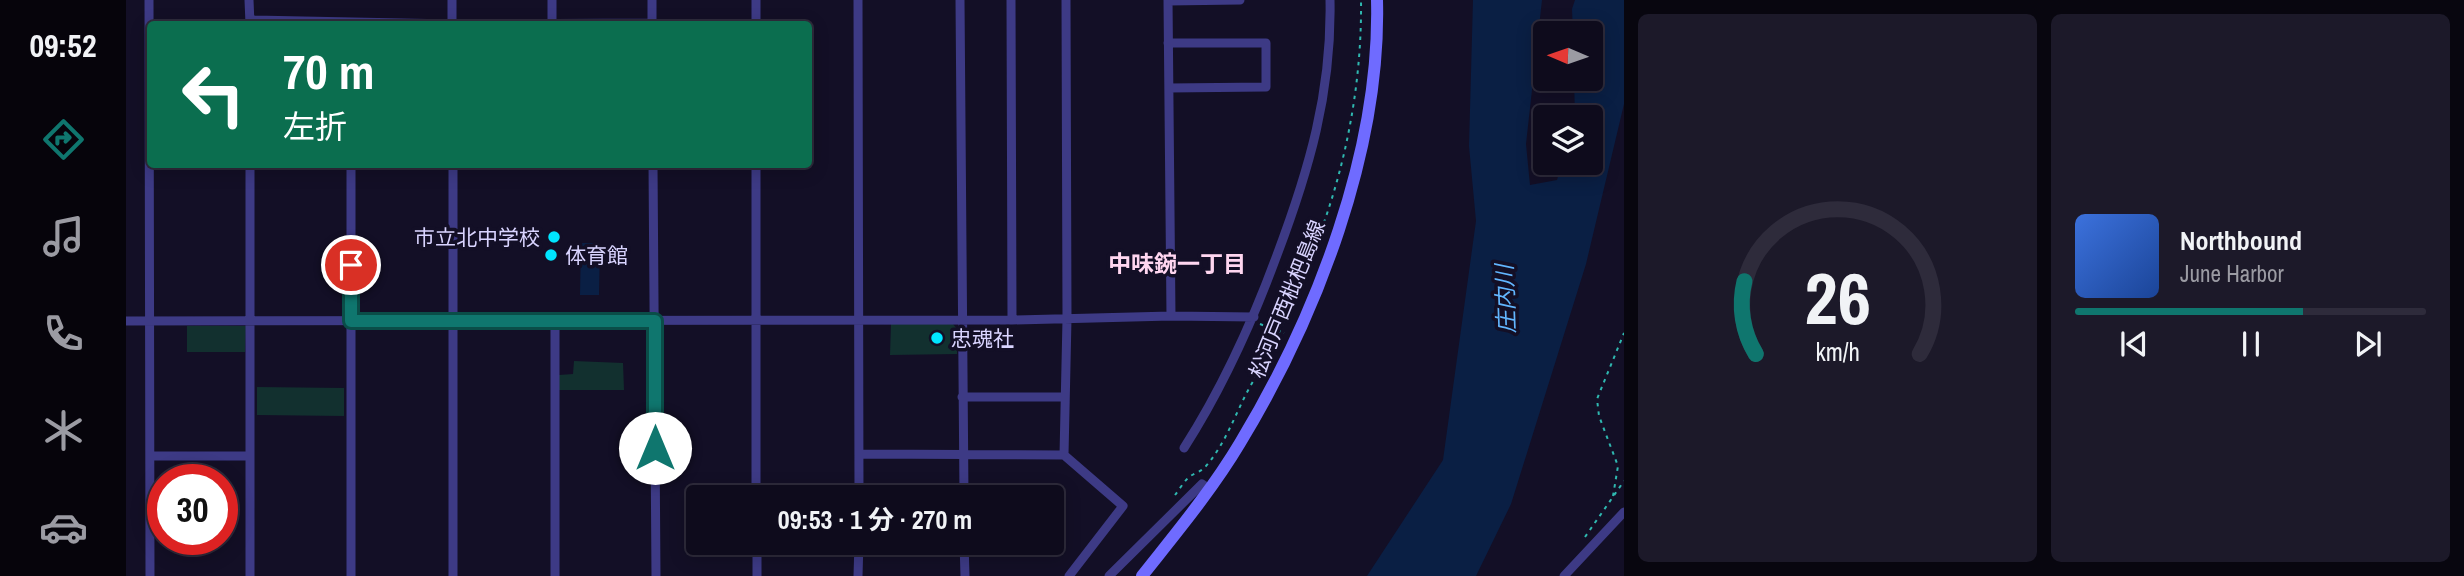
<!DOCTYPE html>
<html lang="ja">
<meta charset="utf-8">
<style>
body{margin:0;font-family:"Archivo Narrow","Noto Sans JP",sans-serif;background:#1c1929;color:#f1f3f6;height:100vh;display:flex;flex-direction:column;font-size:26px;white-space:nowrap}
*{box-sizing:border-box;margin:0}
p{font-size:23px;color:#9b9ba3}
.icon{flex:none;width:38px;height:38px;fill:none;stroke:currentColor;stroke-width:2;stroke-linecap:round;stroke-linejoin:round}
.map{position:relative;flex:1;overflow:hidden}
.sheet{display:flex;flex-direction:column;gap:14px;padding:14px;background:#08060f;width:840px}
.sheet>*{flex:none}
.guide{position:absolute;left:21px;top:21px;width:665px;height:147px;border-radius:7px;box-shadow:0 4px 18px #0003,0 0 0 2px #2e2b3b;background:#0b6e4f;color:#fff;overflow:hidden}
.needle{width:46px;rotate:272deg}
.controls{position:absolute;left:1407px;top:21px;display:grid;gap:14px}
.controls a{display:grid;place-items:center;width:70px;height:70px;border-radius:7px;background:#0e0b1c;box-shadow:0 4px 18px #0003,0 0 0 2px #2e2b3b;font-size:35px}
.speed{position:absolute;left:21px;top:464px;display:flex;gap:14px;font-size:35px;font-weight:700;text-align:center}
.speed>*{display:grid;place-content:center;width:91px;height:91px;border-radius:50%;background:#0e0b1c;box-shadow:0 4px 18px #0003,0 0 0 2px #2e2b3b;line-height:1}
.speed .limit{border:10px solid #d22;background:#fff;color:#111}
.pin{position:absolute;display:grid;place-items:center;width:60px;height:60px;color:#fff;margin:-30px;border:4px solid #fff;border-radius:50%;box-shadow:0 2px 7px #0007}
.me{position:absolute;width:77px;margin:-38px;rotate:0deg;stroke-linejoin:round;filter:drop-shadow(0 0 5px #0008)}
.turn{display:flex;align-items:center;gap:24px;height:147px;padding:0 21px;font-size:32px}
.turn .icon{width:91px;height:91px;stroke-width:2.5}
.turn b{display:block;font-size:49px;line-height:60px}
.sheet .tile{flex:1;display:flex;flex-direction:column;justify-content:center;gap:10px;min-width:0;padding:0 24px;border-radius:10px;background:#1c1929}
.sheet .dial{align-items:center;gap:0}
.dial svg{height:182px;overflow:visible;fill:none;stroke:#2e2b3b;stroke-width:7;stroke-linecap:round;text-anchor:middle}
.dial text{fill:#f1f3f6;stroke:none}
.song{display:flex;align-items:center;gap:21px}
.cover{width:84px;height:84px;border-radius:10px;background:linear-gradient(135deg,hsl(220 70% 55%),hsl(220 70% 35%))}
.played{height:7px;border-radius:4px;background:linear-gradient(90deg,#0f766e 65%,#2e2b3b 65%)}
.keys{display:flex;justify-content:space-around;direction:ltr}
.sheet .tiles{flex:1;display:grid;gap:14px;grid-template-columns:repeat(2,1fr)}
.trip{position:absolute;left:560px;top:485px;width:378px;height:70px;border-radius:7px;background:#0e0b1c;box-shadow:0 4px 18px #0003,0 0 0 2px #2e2b3b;font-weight:700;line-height:70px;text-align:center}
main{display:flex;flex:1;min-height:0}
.menu{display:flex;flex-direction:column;width:126px;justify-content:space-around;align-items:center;background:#06040b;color:#9b9ba3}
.menu .icon{width:49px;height:49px}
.menu .current{color:#0f766e}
.menu b{font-size:32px;color:#f1f3f6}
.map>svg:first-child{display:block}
.green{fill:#12302f}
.water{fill:#0a1f44}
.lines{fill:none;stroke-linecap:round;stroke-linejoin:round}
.path{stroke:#2fb8b0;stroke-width:2;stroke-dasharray:3.5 5;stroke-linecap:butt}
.minor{stroke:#3d3a85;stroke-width:9}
.secondary{stroke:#6f6bff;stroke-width:12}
.route-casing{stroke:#0a4d48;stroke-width:18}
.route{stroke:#0f766e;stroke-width:12}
.poi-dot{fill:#00e5ff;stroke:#130f26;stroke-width:2.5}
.labels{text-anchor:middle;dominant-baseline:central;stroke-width:7;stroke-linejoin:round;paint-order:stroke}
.poi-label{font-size:21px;fill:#d9d4ff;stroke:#130f26;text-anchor:start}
.street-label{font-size:21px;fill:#d9d4ff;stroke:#130f26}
.neighbourhood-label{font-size:23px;font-weight:bold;fill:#ffd6f0;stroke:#130f26}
.water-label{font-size:23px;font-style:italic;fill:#62b6ff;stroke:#130f26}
</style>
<main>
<nav class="menu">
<b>09:52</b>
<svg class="icon current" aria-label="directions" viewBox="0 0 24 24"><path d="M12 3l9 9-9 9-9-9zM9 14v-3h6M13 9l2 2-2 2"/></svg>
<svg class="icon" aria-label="music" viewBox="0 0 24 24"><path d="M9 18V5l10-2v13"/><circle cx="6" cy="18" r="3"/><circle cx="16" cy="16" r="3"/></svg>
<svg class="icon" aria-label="phone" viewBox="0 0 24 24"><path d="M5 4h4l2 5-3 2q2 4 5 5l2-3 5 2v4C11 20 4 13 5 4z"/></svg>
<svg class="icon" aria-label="climate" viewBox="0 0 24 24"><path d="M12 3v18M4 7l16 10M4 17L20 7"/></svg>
<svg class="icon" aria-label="car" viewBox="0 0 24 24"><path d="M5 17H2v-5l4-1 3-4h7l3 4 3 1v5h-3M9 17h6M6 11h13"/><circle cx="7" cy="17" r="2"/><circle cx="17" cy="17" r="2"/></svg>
</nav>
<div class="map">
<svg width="1498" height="576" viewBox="0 0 1498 576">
<rect width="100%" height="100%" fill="#130f26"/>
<!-- green -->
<path class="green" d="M765,324H827L831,329V354L764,355Z
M61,326H120L119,352H61Z
M448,361L497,363L498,390H433V375L447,374Z
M131,387L218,388V416L131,415Z"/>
<!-- water -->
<path class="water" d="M1347,0H1416L1400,144L1404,185L1431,180L1436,163H1465V117H1449L1448,79H1465V33H1447L1446,9L1449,0H1498V104L1460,264L1385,504L1350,576H1241L1317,460L1350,221L1343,146Z
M455,243H474L473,295H454Z"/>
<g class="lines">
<!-- path -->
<path class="path" d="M1134,324L1158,333
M1049,495C1053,490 1057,483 1062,478C1067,473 1076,472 1080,466C1107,435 1114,393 1141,362C1159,317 1179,273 1196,228C1222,156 1236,77 1235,0
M1487,496L1492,466L1473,416L1471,399L1498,333
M1459,537L1498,481"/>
<!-- minor -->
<path class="minor" d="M23,0L24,576
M123,0L124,24
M326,0V24
M630,0V24
M732,0L733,497
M834,0L838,497
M885,0L886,320
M1042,0L1045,316
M1042,1L1114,0
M124,20L326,24L526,23
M426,22V0
M526,24V0
M1042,43H1140V87L1043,88
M124,164V576
M225,164V576
M327,164V576
M527,164L530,576
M630,164V497
M0,321L886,320L1045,316L1128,317
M836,397H938
M1058,448C1097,387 1126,323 1151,255C1183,170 1206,92 1204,0
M733,454L938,455L997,506L943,576
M938,455L941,319L940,0
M24,456H123
M631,542V576
M838,542L839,576
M429,576V322
M732,576L733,542
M983,576L1076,484L1082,488
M1438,576L1498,512"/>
<!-- secondary -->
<path class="secondary" d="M1016,576C1050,533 1086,490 1114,443C1191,316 1255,149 1251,0"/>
</g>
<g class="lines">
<defs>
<path id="route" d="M225,265V321H529V448"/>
</defs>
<!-- route casing -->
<use href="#route" class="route-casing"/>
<!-- route -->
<use href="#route" class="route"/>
</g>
<!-- markers -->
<g class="poi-dot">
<circle cx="428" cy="237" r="7"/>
<circle cx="425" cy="255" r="7"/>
<circle cx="811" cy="338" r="7"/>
</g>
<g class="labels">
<!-- poi labels -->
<g class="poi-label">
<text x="414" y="237" text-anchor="end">市立北中学校</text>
<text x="439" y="255">体育館</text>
<text x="825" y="338">忠魂社</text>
</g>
<!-- street labels -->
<g class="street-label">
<text transform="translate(1161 299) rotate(-68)">松河戸西枇杷島線</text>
</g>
<!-- neighbourhood labels -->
<g class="neighbourhood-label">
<text x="1051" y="263">中味鋺一丁目</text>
</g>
<!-- water labels -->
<g class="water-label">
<text transform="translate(1379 299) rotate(-92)">庄内川</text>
</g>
</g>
</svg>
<div class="controls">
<a><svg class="needle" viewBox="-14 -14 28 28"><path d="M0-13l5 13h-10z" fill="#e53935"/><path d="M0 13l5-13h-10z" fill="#9b9ba3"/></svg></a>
<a><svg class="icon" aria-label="layers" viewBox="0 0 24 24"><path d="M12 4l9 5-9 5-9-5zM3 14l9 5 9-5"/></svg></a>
</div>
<div class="speed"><div class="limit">30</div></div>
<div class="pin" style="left:225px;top:265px;background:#d93025"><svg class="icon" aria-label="arrive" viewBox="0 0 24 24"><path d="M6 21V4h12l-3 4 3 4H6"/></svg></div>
<svg class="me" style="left:529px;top:448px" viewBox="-20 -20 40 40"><circle r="19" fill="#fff"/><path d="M0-13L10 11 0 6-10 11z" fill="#0f766e"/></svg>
<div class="trip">09:53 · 1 分 · 270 m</div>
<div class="guide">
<div class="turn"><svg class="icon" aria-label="left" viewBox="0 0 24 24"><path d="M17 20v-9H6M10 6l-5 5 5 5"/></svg><div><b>70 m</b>左折</div></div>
</div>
</div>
<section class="sheet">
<div class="tiles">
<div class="tile dial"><svg viewBox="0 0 100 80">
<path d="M14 69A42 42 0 1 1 86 69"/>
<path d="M14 69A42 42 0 0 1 9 37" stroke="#0f766e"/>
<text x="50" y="56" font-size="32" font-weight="700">26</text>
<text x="50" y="72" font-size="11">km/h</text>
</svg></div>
<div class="tile">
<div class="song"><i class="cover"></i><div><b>Northbound</b><p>June Harbor</p></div></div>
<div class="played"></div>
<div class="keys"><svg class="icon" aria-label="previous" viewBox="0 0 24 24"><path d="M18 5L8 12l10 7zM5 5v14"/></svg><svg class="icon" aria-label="pause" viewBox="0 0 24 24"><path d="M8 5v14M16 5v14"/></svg><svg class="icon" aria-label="next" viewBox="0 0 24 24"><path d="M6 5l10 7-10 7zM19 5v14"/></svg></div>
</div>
</div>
</section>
</main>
